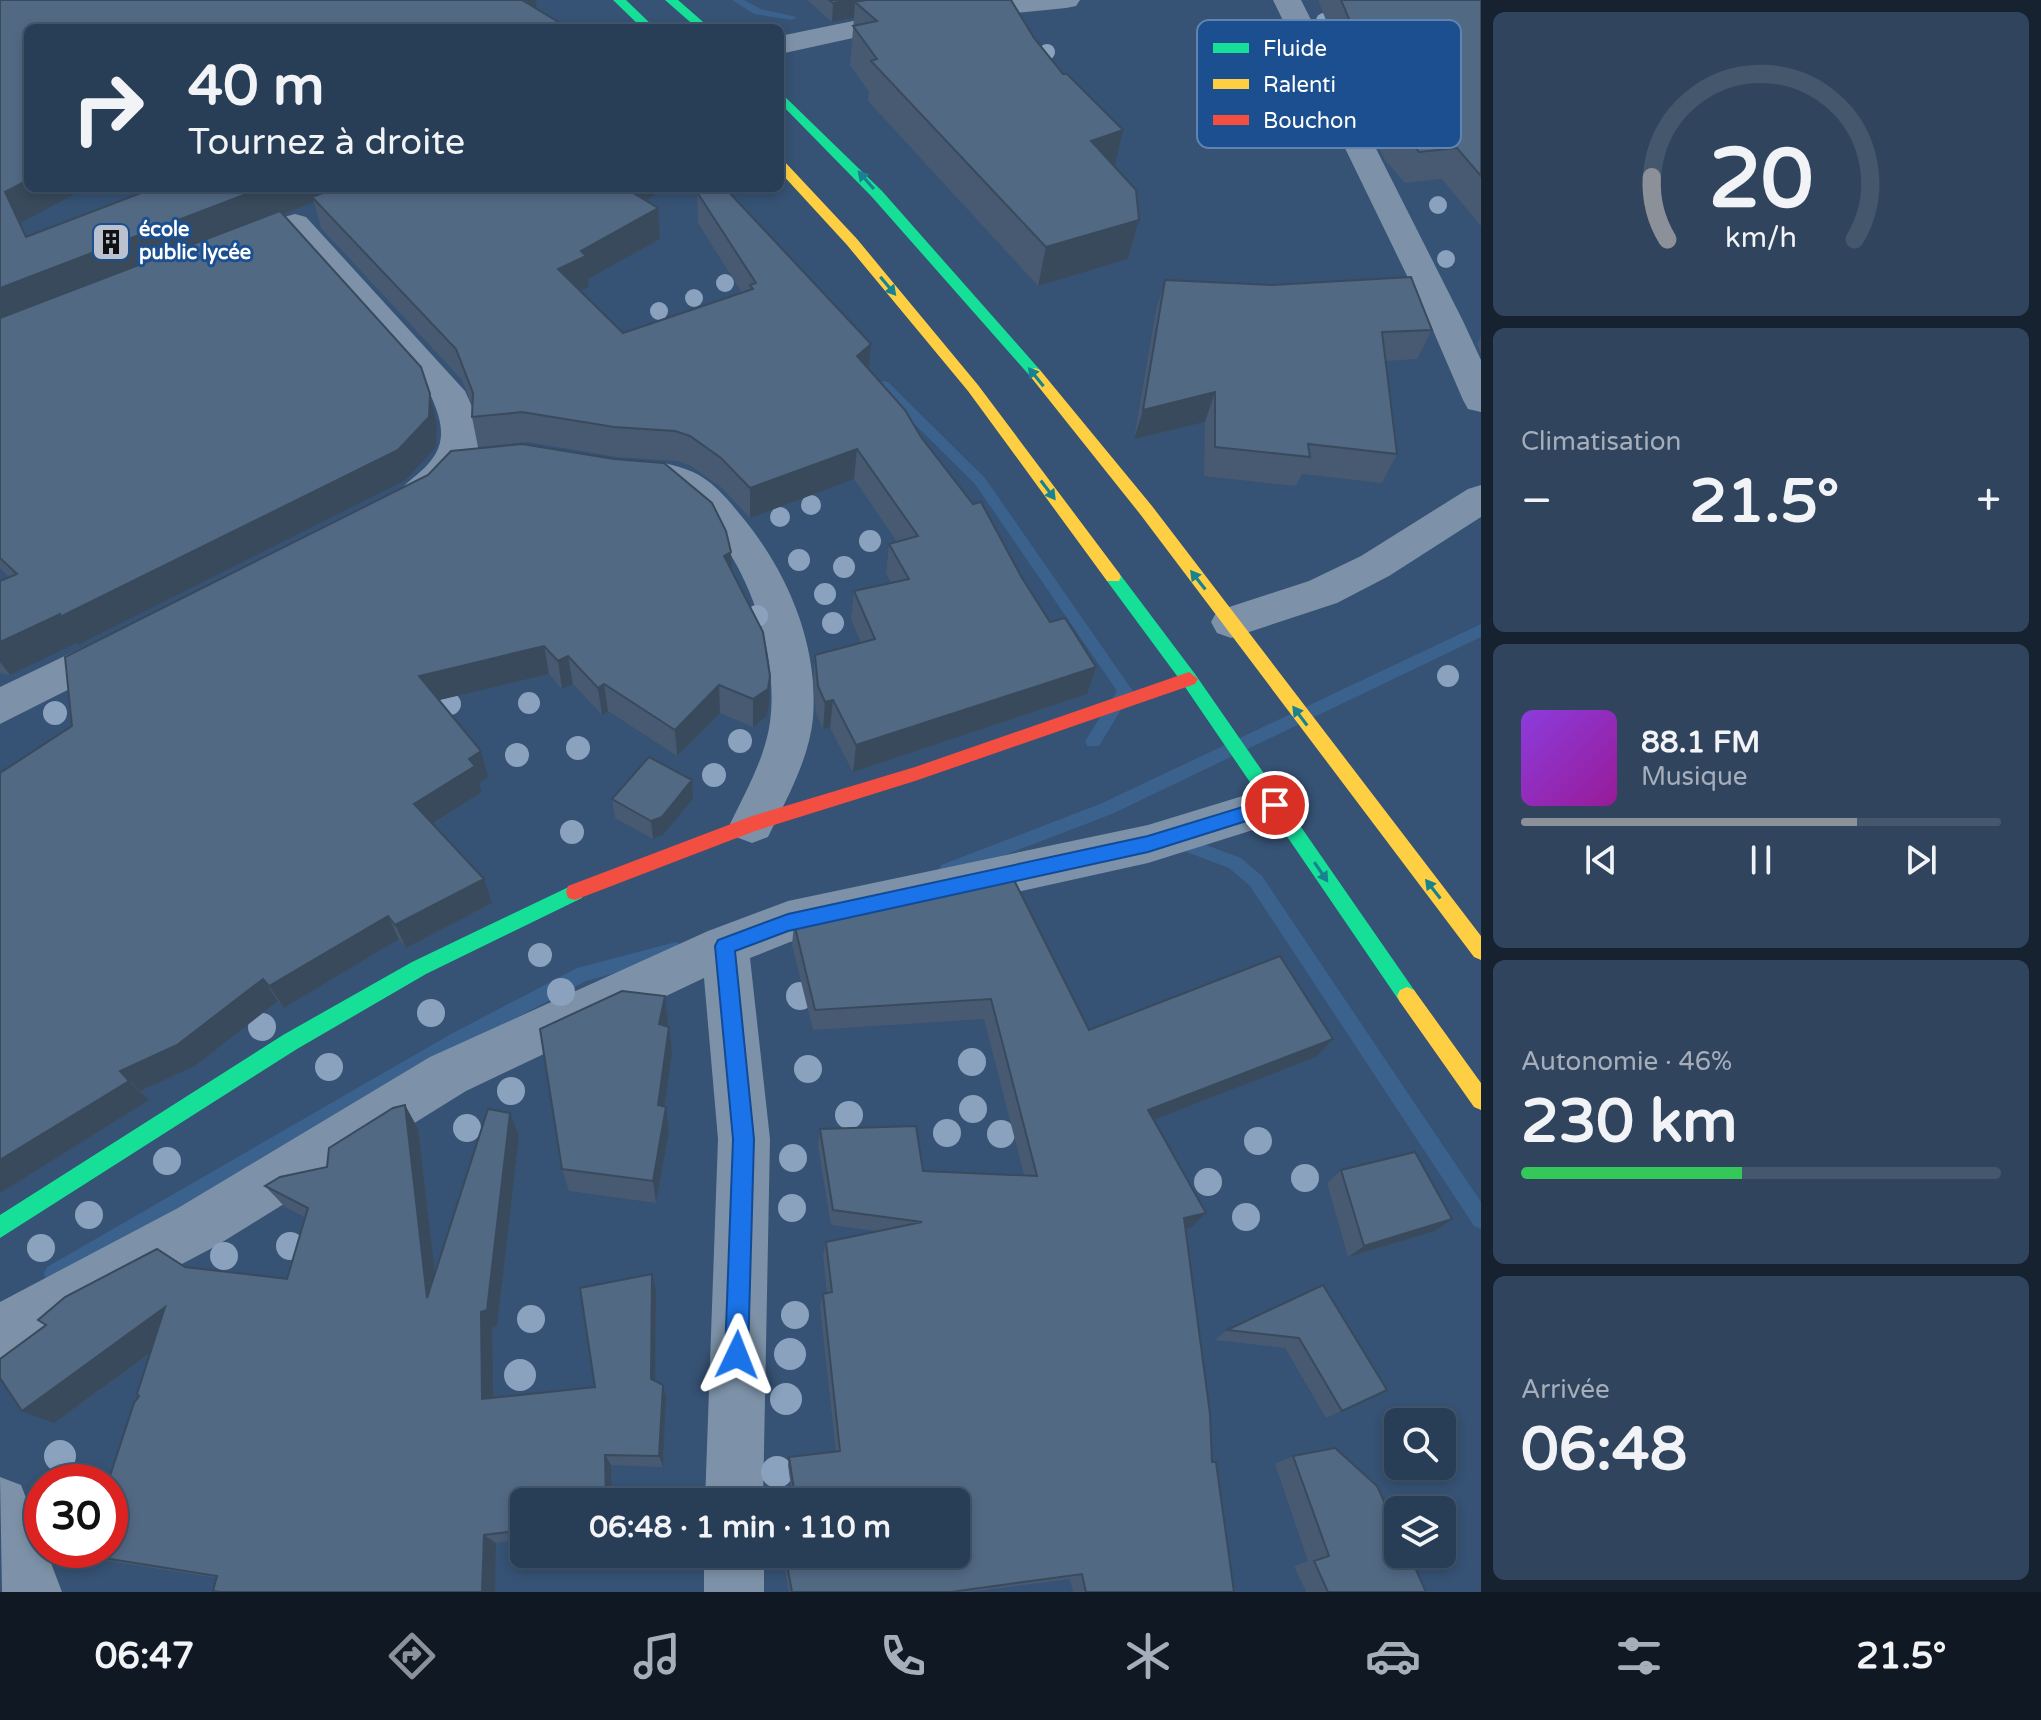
<!DOCTYPE html>
<html lang="fr">
<meta charset="utf-8">
<style>
body{margin:0;font-family:"Varela Round",sans-serif;background:#30455d;color:#f1f3f6;height:100vh;display:flex;flex-direction:column;font-size:30px;white-space:nowrap}
*{box-sizing:border-box;margin:0}
p{font-size:26px;color:#a5aeba}
.icon{flex:none;width:44px;height:44px;fill:none;stroke:currentColor;stroke-width:2;stroke-linecap:round;stroke-linejoin:round}
.map{position:relative;flex:1;overflow:hidden}
.sheet{display:flex;flex-direction:column;gap:12px;padding:12px;background:#162230;width:560px}
.sheet>*{flex:none}
.banner{position:absolute;left:24px;top:24px;width:760px;height:168px;border-radius:12px;box-shadow:0 4px 12px #0003,0 0 0 2px #44576d;background:#283e57;color:#f1f3f6;overflow:hidden}
.controls{position:absolute;left:1384px;top:1408px;display:grid;gap:16px}
.controls a{display:grid;place-items:center;width:72px;height:72px;border-radius:12px;background:#283e57;box-shadow:0 4px 12px #0003,0 0 0 2px #44576d;font-size:40px}
.speed{position:absolute;left:24px;top:1464px;display:flex;gap:16px;font-size:40px;font-weight:700;text-align:center}
.speed>*{display:grid;place-content:center;width:104px;height:104px;border-radius:50%;background:#283e57;box-shadow:0 4px 12px #0003,0 0 0 2px #44576d;line-height:1}
.speed .limit{border:12px solid #d22;background:#fff;color:#111}
.pin{position:absolute;display:grid;place-items:center;width:68px;height:68px;color:#fff;margin:-34px;border:4px solid #fff;border-radius:50%;box-shadow:0 2px 8px #0007}
.me{position:absolute;width:88px;margin:-44px;rotate:2deg;stroke-linejoin:round;filter:drop-shadow(0 0 6px #0008)}
.turn{display:flex;align-items:center;gap:28px;height:168px;padding:0 32px;font-size:36px}
.turn .icon{width:104px;height:104px;stroke-width:2.5}
.turn b{display:block;font-size:56px;line-height:68px}
.big{font-size:60px;font-weight:800;line-height:1.1}
.sheet .widget{flex:1;display:flex;flex-direction:column;justify-content:center;gap:12px;min-width:0;padding:0 28px;border-radius:12px;background:#30455d}
.sheet .dial{align-items:center;gap:0}
.dial svg{height:208px;overflow:visible;fill:none;stroke:#44576d;stroke-width:7;stroke-linecap:round;text-anchor:middle}
.dial text{fill:#f1f3f6;stroke:none}
.song{display:flex;align-items:center;gap:24px}
.cover{width:96px;height:96px;border-radius:12px;background:linear-gradient(135deg,hsl(270 70% 55%),hsl(300 70% 35%))}
.played{height:8px;border-radius:4px;background:linear-gradient(90deg,#8c9099 70%,#44576d 70%)}
.keys{display:flex;justify-content:space-around;direction:ltr}
.heat{display:flex;justify-content:space-between;align-items:center;font-size:44px;direction:ltr}
.charge{height:12px;border-radius:6px;background:linear-gradient(90deg,#34c759 46%,#44576d 0)}
.trip{position:absolute;left:510px;top:1488px;width:460px;height:80px;border-radius:12px;background:#283e57;box-shadow:0 4px 12px #0003,0 0 0 2px #44576d;font-weight:800;line-height:80px;text-align:center}
.dock{display:flex;height:128px;justify-content:space-around;align-items:center;background:#101923;color:#a5aeba}
.dock .icon{width:56px;height:56px}
.dock .selected{color:#8c9099}
.dock b{font-size:36px;color:#f1f3f6}
main{display:flex;flex:1;min-height:0}
.map>svg:first-child{display:block}
.lines{fill:none;stroke-linecap:round;stroke-linejoin:round}
.stream{fill:#3b618d;fill-rule:evenodd}
.street{fill:#7d92a8;fill-rule:evenodd}
.fast{fill:#16e098;fill-rule:evenodd}
.slow{fill:#ffcf43;fill-rule:evenodd}
.jam{fill:#f24e42;fill-rule:evenodd}
.tree{fill:#8aa2be}
.wall{fill:#475a72}
.shaded-wall{fill:#394a5c}
.building{fill:#526984;stroke:#394a5c;stroke-width:2}
.oneway{fill:#198292}
.route{fill:#1a73e8;stroke:#114b97;stroke-width:2}
.labels{text-anchor:middle;dominant-baseline:central;stroke-width:6;stroke-linejoin:round;paint-order:stroke}
.far-poi-label{font-size:20px;font-weight:bold;fill:#fff;stroke:#1b4f8f;text-anchor:start}
.key{fill:#1b4f8f;stroke:#5f84b1;stroke-width:2}
.key-label{font-size:22px;fill:#fff}
</style>
<main>
<div class="map">
<svg width="1481" height="1592" viewBox="0 0 1481 1592">
<rect width="100%" height="100%" fill="#365274"/>
<g class="lines">
<!-- stream -->
<path class="stream" d="M732,0H744L761,9L797,17L792,20L754,14Z
M883,381L888,382L985,478L1130,687L1133,691L1130,695L1099,746H1087L1085,741L1117,691L975,484L878,388L877,385Z
M1481,624V637L1112,814L947,877L941,875L939,870L941,865L1100,804Z
M1179,835L1241,858L1262,876L1481,1202V1229L1474,1226L1250,886L1229,868L1173,847L1171,842L1173,837Z
M676,942L682,945L685,950L682,955L586,981L463,1046L61,1281L54,1284L47,1281L44,1274L47,1267L451,1034L577,968Z"/>
<!-- street -->
<path class="street" d="M983,0H1080L1076,6L1066,8L926,22L780,54V36L926,6Z
M1273,0H1301L1463,321L1481,360V412L1468,409L1463,400L1429,321Z
M295,214L306,217L465,391C471,405 481,422 480,438C476,471 436,514 403,505L397,495C403,485 411,480 420,472C447,448 445,428 431,396L284,231L279,224L284,217Z
M664,463C673,465 684,468 693,472C711,480 726,497 738,512C786,568 819,643 813,718C809,760 786,800 768,837L752,843L736,837L730,824C746,791 765,758 770,722C781,641 734,512 651,485L645,476L651,467Z
M1481,485V517L1389,576L1337,603L1231,638L1217,633L1211,622L1217,611L1309,581L1361,556L1468,489Z
M119,630L133,635L139,646L133,657L0,724V687Z
M1275,786L1291,792L1297,805L1291,818L1148,863L790,942L750,958L770,1139L763,1502H705L718,1139L704,978L466,1091L216,1246L0,1360V1302L178,1208L430,1057L708,931L788,901L1148,825Z
M0,1477L21,1485L42,1539V1550H46L62,1592H2Z
M704,1554H764V1592H704Z"/>
<!-- fast -->
<path class="fast" d="M613,0H626L655,28H642Z
M665,0H678L710,28H697Z
M780,92L882,191L1040,370V376H1030L872,197L780,103Z
M1113,571L1119,573L1195,674L1414,990L1417,996L1414,1002L1407,1005L1400,1002L1183,684L1107,581L1105,577Z
M575,884L582,886L584,892L582,898L426,974L297,1049L0,1238V1215L283,1035L412,962Z"/>
<!-- slow -->
<path class="slow" d="M780,160L784,161L857,239L978,385L1119,573L1121,577L1119,581H1107L968,391L847,245L780,172Z
M1035,368L1040,370L1152,506L1481,936V960L1474,957L1140,514L1030,376V370Z
M1407,987L1414,990L1481,1083V1110L1474,1107L1400,1002L1397,996L1400,990Z"/>
<!-- jam -->
<path class="jam" d="M1189,672L1198,679L1195,684L915,781L755,831L575,900L568,898L566,892L568,886L752,816L915,767Z"/>
</g>
<!-- trees -->
<g class="tree">
<circle cx="1324" cy="21" r="8"/>
<circle cx="1047" cy="52" r="8"/>
<circle cx="1438" cy="205" r="9"/>
<circle cx="1446" cy="259" r="9"/>
<circle cx="725" cy="283" r="9"/>
<circle cx="694" cy="298" r="9"/>
<circle cx="659" cy="311" r="9"/>
<circle cx="811" cy="505" r="10"/>
<circle cx="780" cy="517" r="10"/>
<circle cx="870" cy="541" r="11"/>
<circle cx="799" cy="560" r="11"/>
<circle cx="844" cy="567" r="11"/>
<circle cx="825" cy="594" r="11"/>
<circle cx="757" cy="616" r="11"/>
<circle cx="833" cy="623" r="11"/>
<circle cx="1448" cy="676" r="11"/>
<circle cx="529" cy="703" r="11"/>
<circle cx="450" cy="704" r="11"/>
<circle cx="55" cy="713" r="12"/>
<circle cx="740" cy="741" r="12"/>
<circle cx="578" cy="748" r="12"/>
<circle cx="517" cy="755" r="12"/>
<circle cx="714" cy="775" r="12"/>
<circle cx="572" cy="832" r="12"/>
<circle cx="540" cy="955" r="12"/>
<circle cx="561" cy="992" r="14"/>
<circle cx="800" cy="996" r="14"/>
<circle cx="431" cy="1013" r="14"/>
<circle cx="262" cy="1027" r="14"/>
<circle cx="972" cy="1062" r="14"/>
<circle cx="329" cy="1067" r="14"/>
<circle cx="808" cy="1069" r="14"/>
<circle cx="511" cy="1091" r="14"/>
<circle cx="973" cy="1109" r="14"/>
<circle cx="849" cy="1115" r="14"/>
<circle cx="467" cy="1128" r="14"/>
<circle cx="947" cy="1133" r="14"/>
<circle cx="1001" cy="1134" r="14"/>
<circle cx="1258" cy="1141" r="14"/>
<circle cx="793" cy="1158" r="14"/>
<circle cx="167" cy="1161" r="14"/>
<circle cx="1305" cy="1178" r="14"/>
<circle cx="1208" cy="1182" r="14"/>
<circle cx="792" cy="1208" r="14"/>
<circle cx="89" cy="1215" r="14"/>
<circle cx="1246" cy="1217" r="14"/>
<circle cx="290" cy="1246" r="14"/>
<circle cx="41" cy="1248" r="14"/>
<circle cx="224" cy="1256" r="14"/>
<circle cx="795" cy="1315" r="14"/>
<circle cx="531" cy="1319" r="14"/>
<circle cx="790" cy="1354" r="16"/>
<circle cx="520" cy="1375" r="16"/>
<circle cx="786" cy="1399" r="16"/>
<circle cx="60" cy="1456" r="16"/>
<circle cx="777" cy="1472" r="16"/>
</g>
<!-- wall -->
<path class="wall" d="M0,0H536L537,9L568,28H28L20,223L27,236L154,188H665L646,201L658,208L660,239L588,279L589,287L580,291L623,333L742,293L698,223L697,192L868,369L921,437L1022,578L1087,694L853,772L830,728L823,729L816,713L813,683L815,655L861,643L851,619L854,591L891,583L886,573L889,544L897,542L854,479L750,518L722,488L691,466L677,461L617,457L528,442L478,447L472,417V406L462,380L321,228L314,202L283,214L430,394L437,424L436,447L406,480L78,645L77,643L10,675L2,673L0,674V581L9,577L0,568Z
M807,0H1011L1034,38L1063,74L1123,130L1114,166L1139,220L1128,259L1038,286L868,101L869,92L850,65L854,18L832,22Z
M1318,0H1481V226L1442,179L1405,183L1385,160L1340,71L1343,63Z
M1165,280L1432,330L1417,359L1386,361L1397,454L1382,483L1302,474L1296,486L1204,476L1205,422L1134,439L1156,310Z
M1481,336V353L1477,344Z
M731,552V571L769,704L767,716L753,727L720,713L677,756L608,711L602,715L573,684L562,689L549,674L439,700L488,777L479,783L482,792L433,824L492,903L406,948L399,939L284,1008L278,1001L195,1066L140,1091L149,1100L0,1193V773Z
M612,799H693L663,835L653,839L615,818Z
M794,923L1089,1030L1333,1039L1316,1057L1153,1120L1206,1213L1191,1228L1185,1229L1212,1462L1234,1592H1073L1070,1579L971,1592H789L783,1559L785,1554H956V1502H793L788,1465L789,1457L836,1452L820,1307L823,1294L827,1293L823,1256L826,1242L876,1231L831,1225L818,1146L820,1129L923,1171L1024,1175L984,1019L813,1030L792,945Z
M665,996L668,1023L667,1027L672,1053L664,1106L666,1107L669,1131L656,1203L569,1191L562,1169Z
M405,1105L418,1129L435,1273L510,1113L519,1136L497,1326L492,1328L494,1398L595,1387L656,1292L655,1381L666,1398L663,1467L611,1465L612,1502H524V1539L496,1543L495,1592H218L217,1578L115,1562L85,1555L139,1396L151,1353L54,1423L185,1267L287,1279L305,1217L285,1207L265,1186L327,1167Z
M1341,1170L1435,1231L1348,1257L1327,1183Z
M1323,1285L1387,1390L1326,1418L1285,1348L1215,1340L1227,1330Z
M1293,1456L1426,1592H1306L1294,1566L1308,1561L1275,1464Z"/>
<!-- shaded-wall -->
<path class="shaded-wall" d="M505,0H536L537,10Z
M849,0H926L855,2L854,18L832,22L833,3Z
M1123,130L1114,169L1091,141Z
M28,180V188H86L20,223L41,268L5,192Z
M262,188H351L312,197L314,202L0,325V288Z
M620,188H665L623,216Z
M658,208L660,239L588,279L589,287L562,300L558,269L581,251Z
M1139,220L1128,259L1038,286L1046,247Z
M871,344L868,374L857,356Z
M1215,392L1205,422L1134,439L1143,410Z
M430,394L437,424L436,447L406,480L78,645L77,643L10,675L0,662V642Z
M857,449L854,479L750,518V488Z
M731,552L732,581L724,556Z
M544,646L549,674L427,703L419,676Z
M568,656L573,684L562,689L558,661Z
M1096,667L1087,694L853,772L856,745Z
M770,676L769,704L767,716L753,727V699Z
M604,684L608,711L602,715L598,688Z
M719,685L720,713L677,756L675,730Z
M833,700L830,728L823,729L825,702Z
M481,751L488,777L479,783L482,792L424,829L414,804L469,759Z
M692,780L693,799L663,835L653,839L651,821Z
M484,879L492,903L406,948L395,925Z
M388,916L399,939L284,1008L269,986Z
M263,979L278,1001L195,1066L140,1091L120,1071Z
M665,996L668,1023L662,1051L659,1024Z
M669,1027L672,1053L661,1129L658,1105Z
M1333,1039L1316,1057L1135,1127L1148,1110Z
M129,1081L149,1100L0,1193V1160Z
M405,1105L418,1129L440,1315L427,1298Z
M666,1107L669,1131L656,1203L653,1181Z
M510,1113L519,1136L497,1326L492,1328L494,1412L482,1399L481,1312Z
M1206,1213L1191,1228L1170,1233L1184,1218Z
M1452,1219L1435,1231L1348,1257L1364,1246Z
M652,1274L656,1292L655,1393L651,1379Z
M165,1307L190,1324L54,1423L22,1411Z
M663,1385L666,1398L663,1467L659,1456Z
M605,1455L611,1465L612,1502H606Z
M484,1535L496,1543L495,1592H482Z"/>
<!-- building -->
<path class="building" d="M0,0H522L568,28H340L332,23L323,28H28V180L5,192L26,237L154,188H262L0,288Z
M829,0H849L833,3Z
M866,0H1011L1034,38L1063,74H1067L1123,130L1091,141L1136,190L1139,220L1046,247L871,61L877,59L853,26L877,21L855,2Z
M1341,0H1481V176L1457,148L1419,152L1399,129L1351,40H1358Z
M336,188H625L658,208L581,251L586,256L558,269L623,333L753,289L750,285L756,283L697,192L703,188H725L871,344L857,356L905,410L921,437L973,504L981,502L1022,578L1050,622L1065,618L1096,667L856,745L833,700L825,702L818,686L815,655L875,639L854,591L909,579L889,544L918,536L857,449L750,488L721,458L690,436L675,431L614,427L522,412L472,417L473,393L456,349L312,197Z
M280,211L421,367L430,394L429,417L398,450L60,617V614L0,642V581L17,574L0,558V318Z
M1411,277L1432,330L1382,332L1397,454L1308,444L1310,457L1215,447V392L1143,410L1165,280L1272,285Z
M522,444L614,459L664,463L712,503L726,531L731,552L724,556L763,632L770,676L768,689L753,699L719,685L675,730L604,684L598,688L568,656L558,661L544,646L419,676L481,751L469,759L475,766L414,804L484,879L395,925L388,916L269,986L263,979L177,1045L120,1071L129,1081L0,1160V773L72,726L65,657L428,475L451,451Z
M649,757L692,780L662,817L651,821L612,799Z
M1012,876L1089,1030L1280,956L1333,1039L1148,1110L1206,1213L1184,1218L1210,1414L1212,1462H1216L1234,1592H1086L1082,1574L951,1592H792L785,1554H956V1502H796L789,1457L840,1451L823,1294L832,1292L826,1242L922,1222L833,1210L820,1129L916,1126L923,1171L1037,1176L991,999L815,1010L794,923Z
M622,991L665,996L659,1024L669,1027L658,1105L666,1107L653,1181L562,1169L540,1029Z
M405,1105L427,1298L488,1109L510,1113L487,1310L481,1312L482,1399L595,1387L580,1288L652,1274L651,1379L663,1385L659,1456L605,1455L606,1502H524V1530L484,1535L482,1592H220L213,1591L217,1576L85,1555L86,1550H110V1482H108L134,1403L139,1396L137,1394L165,1307L22,1411L0,1378V1359L46,1325L38,1320L65,1297L157,1249L185,1267L287,1279L308,1208L265,1186L280,1177L327,1167L329,1148L393,1108Z
M1415,1152L1452,1219L1364,1246L1341,1170Z
M1323,1285L1387,1390L1342,1411L1299,1338L1227,1330Z
M1335,1448L1377,1486L1398,1532V1554H1409L1426,1592H1328L1314,1561L1329,1556L1293,1456Z"/>
<!-- one-way arrows -->
<defs><path id="oneway-solid" d="M-6-.8H1V-3.2L6.5 0L1 3.2V.8H-6Z" transform="scale(2)"/></defs>
<g class="oneway">
<use href="#oneway-solid" transform="translate(866 180) rotate(-131)"/>
<use href="#oneway-solid" transform="translate(888 286) rotate(50)"/>
<use href="#oneway-solid" transform="translate(1036 377) rotate(-129)"/>
<use href="#oneway-solid" transform="translate(1048 490) rotate(53)"/>
<use href="#oneway-solid" transform="translate(1198 580) rotate(-128)"/>
<use href="#oneway-solid" transform="translate(1300 716) rotate(-127)"/>
<use href="#oneway-solid" transform="translate(1321 872) rotate(56)"/>
<use href="#oneway-solid" transform="translate(1433 889) rotate(-128)"/>
</g>
<!-- route -->
<path class="route" d="M1275,797L1281,799L1284,805L1281,810L1148,852L788,931L735,951L754,1139L748,1355L745,1363L737,1366L728,1363L725,1355L733,1139L715,946L718,940L788,914L1148,836Z"/>
<!-- icons -->
<defs>
<symbol id="building-square" viewBox="-11 -11 22 22"><rect x="-9" y="-9" width="18" height="18" rx="4" fill="#b9c2ce" stroke="#1b4f8f"/><path d="M-4-6H4V6H1V3H-1V6H-4ZM-2.5-4.3h1.7v1.8h-1.7ZM.8-4.3h1.7v1.8H.8ZM-2.5-1h1.7V.8h-1.7ZM.8-1h1.7V.8H.8Z" fill="#111"/></symbol>
</defs>
<g fill-rule="evenodd">
<use href="#building-square" x="89" y="220" width="44" height="44"/>
</g>
<g class="labels">
<!-- far-poi labels -->
<g class="far-poi-label">
<text x="139" y="230">école<tspan x="139" dy="23">public lycée</tspan></text>
</g>
</g>
<!-- legend -->
<rect x="1197" y="20" width="264" height="128" rx="12" class="key"/>
<rect x="1213" y="43" width="36" height="10" fill="#16e098"/>
<rect x="1213" y="79" width="36" height="10" fill="#ffcf43"/>
<rect x="1213" y="115" width="36" height="10" fill="#f24e42"/>
<g class="key-label">
<text x="1263" y="56">Fluide</text>
<text x="1263" y="92">Ralenti</text>
<text x="1263" y="128">Bouchon</text>
</g>
</svg>
<div class="controls">
<a><svg class="icon" aria-label="search" viewBox="0 0 24 24"><circle cx="10" cy="10" r="6"/><path d="M15 15l6 6"/></svg></a>
<a><svg class="icon" aria-label="layers" viewBox="0 0 24 24"><path d="M12 4l9 5-9 5-9-5zM3 14l9 5 9-5"/></svg></a>
</div>
<div class="speed"><div class="limit">30</div></div>
<div class="pin" style="left:1275px;top:805px;background:#d93025"><svg class="icon" aria-label="arrive" viewBox="0 0 24 24"><path d="M6 21V4h12l-3 4 3 4H6"/></svg></div>
<svg class="me" style="left:737px;top:1355px" viewBox="-20 -20 40 40"><path d="M0-17L14 15 0 8-14 15z" fill="#1a73e8" stroke="#fff" stroke-width="4"/></svg>
<div class="trip">06:48 · 1 min · 110 m</div>
<div class="banner">
<div class="turn"><svg class="icon" aria-label="right" viewBox="0 0 24 24"><path d="M7 20v-9h11M14 6l5 5-5 5"/></svg><div><b>40 m</b>Tournez à droite</div></div>
</div>
</div>
<section class="sheet">
<div class="widget dial"><svg viewBox="0 0 100 80">
<path d="M14 69A42 42 0 1 1 86 69"/>
<path d="M14 69A42 42 0 0 1 8 45" stroke="#8c9099"/>
<text x="50" y="56" font-size="32" font-weight="700">20</text>
<text x="50" y="72" font-size="11">km/h</text>
</svg></div>
<div class="widget"><p>Climatisation</p>
<div class="heat"><a>−</a><b class="big">21.5°</b><a>+</a></div>
</div>
<div class="widget">
<div class="song"><i class="cover"></i><div><b>88.1 FM</b><p>Musique</p></div></div>
<div class="played"></div>
<div class="keys"><svg class="icon" aria-label="previous" viewBox="0 0 24 24"><path d="M18 5L8 12l10 7zM5 5v14"/></svg><svg class="icon" aria-label="pause" viewBox="0 0 24 24"><path d="M8 5v14M16 5v14"/></svg><svg class="icon" aria-label="next" viewBox="0 0 24 24"><path d="M6 5l10 7-10 7zM19 5v14"/></svg></div>
</div>
<div class="widget"><p>Autonomie · 46%</p><b class="big">230 km</b><div class="charge"></div></div>
<div class="widget"><p>Arrivée</p><b class="big">06:48</b></div>
</section>
</main>
<nav class="dock">
<b>06:47</b>
<svg class="icon selected" aria-label="directions" viewBox="0 0 24 24"><path d="M12 3l9 9-9 9-9-9zM9 14v-3h6M13 9l2 2-2 2"/></svg>
<svg class="icon" aria-label="music" viewBox="0 0 24 24"><path d="M9 18V5l10-2v13"/><circle cx="6" cy="18" r="3"/><circle cx="16" cy="16" r="3"/></svg>
<svg class="icon" aria-label="phone" viewBox="0 0 24 24"><path d="M5 4h4l2 5-3 2q2 4 5 5l2-3 5 2v4C11 20 4 13 5 4z"/></svg>
<svg class="icon" aria-label="climate" viewBox="0 0 24 24"><path d="M12 3v18M4 7l16 10M4 17L20 7"/></svg>
<svg class="icon" aria-label="car" viewBox="0 0 24 24"><path d="M5 17H2v-5l4-1 3-4h7l3 4 3 1v5h-3M9 17h6M6 11h13"/><circle cx="7" cy="17" r="2"/><circle cx="17" cy="17" r="2"/></svg>
<svg class="icon" aria-label="filters" viewBox="0 0 24 24"><path d="M4 7h16M4 17h16"/><circle cx="9" cy="7" r="2"/><circle cx="15" cy="17" r="2"/></svg>
<b>21.5°</b>
</nav>
